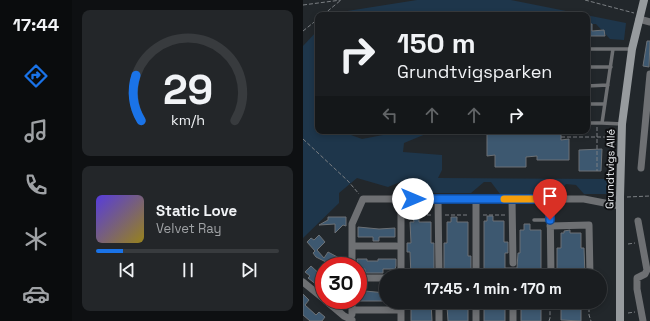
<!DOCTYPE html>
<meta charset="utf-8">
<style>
body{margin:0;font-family:"Space Grotesk",sans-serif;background:#232629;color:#f1f3f6;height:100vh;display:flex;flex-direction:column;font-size:15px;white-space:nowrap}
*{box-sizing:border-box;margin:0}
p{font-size:13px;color:#9fa2a5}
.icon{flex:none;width:22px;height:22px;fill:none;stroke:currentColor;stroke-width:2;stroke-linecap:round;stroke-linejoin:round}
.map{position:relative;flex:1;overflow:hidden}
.drawer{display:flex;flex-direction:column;gap:10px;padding:10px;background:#0e1012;width:231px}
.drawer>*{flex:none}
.hud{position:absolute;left:12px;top:12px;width:275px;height:122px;border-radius:8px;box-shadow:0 2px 6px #0003,0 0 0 1px #383b3e;background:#1a1d20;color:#f1f3f6;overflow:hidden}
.speed{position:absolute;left:12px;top:257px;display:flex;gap:8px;font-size:20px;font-weight:700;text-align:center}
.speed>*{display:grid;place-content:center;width:52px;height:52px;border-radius:50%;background:#1a1d20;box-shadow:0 2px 6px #0003,0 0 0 1px #383b3e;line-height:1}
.speed .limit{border:6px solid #d22;background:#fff;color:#111}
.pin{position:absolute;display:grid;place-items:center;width:34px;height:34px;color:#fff;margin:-41px -17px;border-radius:50% 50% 50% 0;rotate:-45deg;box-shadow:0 0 4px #0007}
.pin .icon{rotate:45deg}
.me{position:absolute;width:44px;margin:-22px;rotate:90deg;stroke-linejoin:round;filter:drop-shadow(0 0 3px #0008)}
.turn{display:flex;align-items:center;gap:14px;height:84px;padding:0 16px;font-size:18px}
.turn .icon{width:52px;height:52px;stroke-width:2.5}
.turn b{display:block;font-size:28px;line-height:34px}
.lanes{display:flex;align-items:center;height:38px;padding:0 16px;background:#0003;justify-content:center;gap:20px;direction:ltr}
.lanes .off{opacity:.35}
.drawer .widget{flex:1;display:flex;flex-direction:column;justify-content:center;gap:6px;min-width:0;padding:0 14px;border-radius:8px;background:#232629}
.drawer .dial{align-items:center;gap:0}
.dial svg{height:104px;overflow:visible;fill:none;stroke:#383b3e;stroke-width:7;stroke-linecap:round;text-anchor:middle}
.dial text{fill:#f1f3f6;stroke:none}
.song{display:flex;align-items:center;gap:12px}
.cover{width:48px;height:48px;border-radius:6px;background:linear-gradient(135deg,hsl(250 70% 55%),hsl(50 70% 35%))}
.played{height:4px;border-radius:2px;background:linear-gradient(90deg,#1a73e8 15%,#383b3e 15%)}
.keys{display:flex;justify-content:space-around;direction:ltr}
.trip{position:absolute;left:76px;top:269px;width:228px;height:40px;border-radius:20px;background:#1a1d20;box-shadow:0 2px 6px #0003,0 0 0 1px #383b3e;font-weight:700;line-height:40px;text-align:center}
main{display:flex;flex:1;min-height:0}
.tabs{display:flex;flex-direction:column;width:72px;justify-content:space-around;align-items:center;background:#0a0c0d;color:#9fa2a5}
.tabs .icon{width:28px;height:28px}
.tabs .on{color:#1a73e8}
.tabs b{font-size:18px;color:#f1f3f6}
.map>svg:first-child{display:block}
.green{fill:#1e364b}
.building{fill:#3d5870;stroke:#6c7176}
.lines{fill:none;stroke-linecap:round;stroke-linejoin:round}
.path{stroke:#7b7f83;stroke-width:1;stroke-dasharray:4 2;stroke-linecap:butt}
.lane{stroke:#6e7073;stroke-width:3.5}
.street{stroke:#6e7073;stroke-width:7}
.secondary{stroke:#979b9e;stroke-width:8}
.route-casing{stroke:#114b97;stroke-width:10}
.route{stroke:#1a73e8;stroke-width:7}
.slow{stroke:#f59e0b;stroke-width:7}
.labels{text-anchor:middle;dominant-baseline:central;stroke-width:4;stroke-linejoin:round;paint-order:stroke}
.street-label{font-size:11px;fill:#ebeef1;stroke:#0e0f11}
</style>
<main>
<nav class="tabs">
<b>17:44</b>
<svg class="icon on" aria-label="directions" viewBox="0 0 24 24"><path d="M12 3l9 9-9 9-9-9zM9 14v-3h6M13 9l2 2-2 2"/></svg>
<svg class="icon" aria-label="music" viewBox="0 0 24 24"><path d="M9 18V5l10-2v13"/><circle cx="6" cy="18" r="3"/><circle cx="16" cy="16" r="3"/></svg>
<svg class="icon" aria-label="phone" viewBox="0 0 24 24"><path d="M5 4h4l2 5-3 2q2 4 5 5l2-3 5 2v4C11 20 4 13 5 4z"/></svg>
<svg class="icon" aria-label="climate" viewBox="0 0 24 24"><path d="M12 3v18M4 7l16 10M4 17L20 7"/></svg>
<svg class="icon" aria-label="car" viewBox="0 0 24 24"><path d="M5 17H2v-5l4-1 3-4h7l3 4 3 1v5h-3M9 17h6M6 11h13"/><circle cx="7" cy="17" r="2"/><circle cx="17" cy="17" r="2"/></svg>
</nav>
<section class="drawer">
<div class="widget dial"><svg viewBox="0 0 100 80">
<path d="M14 69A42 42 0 1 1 86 69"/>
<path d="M14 69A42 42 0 0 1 10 34" stroke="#1a73e8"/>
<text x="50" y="56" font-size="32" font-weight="700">29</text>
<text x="50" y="72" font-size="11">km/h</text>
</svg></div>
<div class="widget">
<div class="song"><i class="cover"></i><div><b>Static Love</b><p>Velvet Ray</p></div></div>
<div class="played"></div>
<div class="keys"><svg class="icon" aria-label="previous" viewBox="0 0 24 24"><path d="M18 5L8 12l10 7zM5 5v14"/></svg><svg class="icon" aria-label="pause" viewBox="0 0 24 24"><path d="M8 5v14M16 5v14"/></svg><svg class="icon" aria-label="next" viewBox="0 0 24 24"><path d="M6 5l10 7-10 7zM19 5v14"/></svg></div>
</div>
</section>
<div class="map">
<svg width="347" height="321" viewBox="0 0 347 321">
<rect width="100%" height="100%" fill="#22272b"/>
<!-- green -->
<path class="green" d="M114,0H208L323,23L321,40L307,39L293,24H284V15H34L38,12Z
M15,30V131H45L48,135L59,139L80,135L88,131H130L101,143L100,152L139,155V170L135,178L305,179L306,194H281L273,185L263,184L255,194H197L188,182H181L168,193H118L102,180L85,187L54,178L36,193V203L0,238V46Z"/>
<!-- building -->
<path class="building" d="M284,24H289V31L301,30L302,36H284Z
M344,41H347L346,67L340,66Z
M184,131H258V140L266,139V160H234V156L223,157V167H192V155L184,156Z
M299,149L298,171H276V150Z
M184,216H190V221H201V242H205V253H202V268H214L215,253H217V230H221V224H227V230H238V276H181V221H184Z
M25,217H43V226L40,225L32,233V224L16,225L25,220Z
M110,217H116V222H128V243H131V271H129V276H108L107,252H104V243H108L107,222H111Z
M148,217H154V222H165V256H168V269H165V276H144V272H141V243H144V222H148Z
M55,227L76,229L92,228V237H76V241H70V237H55Z
M267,230V233H278V248H281L282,276H261V272H254V248H258V233H261V231Z
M16,235L22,242L14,250L21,258L25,252L40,260L37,266H31L13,257L10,253L12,251L4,242L8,238L11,240Z
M54,259H64V261H75V259H93V266L92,269H80V273H62V269H55Z
M8,266L21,278V286L19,289L5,278L7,276L2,272Z
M62,291L83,293V301H56V293H62Z
M0,294L6,300L2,305L13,315L16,312L22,317L19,321H7L0,315Z
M111,302H128L129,321H108V305H111Z
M148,302H165V321H145L144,306H148Z
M183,302H198V304H202V321H181V304H183Z
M218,302H238V321H218Z
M258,302H278V321L258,320Z"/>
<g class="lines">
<!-- path -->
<path class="path" d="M282,0L331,13
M0,5L38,0
M20,15L38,0
M0,31L15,19
M294,127V171
M264,131V136
M258,137H312
M0,139L45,181L56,194
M324,197L347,196
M106,215H128
M142,215H166
M180,215H202
M325,244L332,243
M286,302V315L288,321
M325,313L332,312
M246,321L247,318V302"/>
<!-- lane -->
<path class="lane" d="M284,49H310
M284,67H308
M284,86L305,85
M284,104H302
M284,123H299
M319,124L299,123L310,49H328
M231,220H247"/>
<!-- street -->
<path class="street" d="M336,19L347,22
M338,168L347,74
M98,199V276
M135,199L136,273
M209,199L210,263
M247,199L248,275
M335,221L344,270L342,274L334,278V289L340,321
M247,226L286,225L287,276
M50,246H93
M49,266V224L60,199H281L317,206
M173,273V199
M55,278H83
M0,282L21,299
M22,300L41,316L49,320
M98,302V321
M210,302V321
M49,310H93
M49,314V300
M136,321V302
M173,321V302"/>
<!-- secondary -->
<path class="secondary" d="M317,321V197L319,124L329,49L341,0"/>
</g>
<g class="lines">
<defs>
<path id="route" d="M110,199H247V220"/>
</defs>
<!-- route casing -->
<use href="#route" class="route-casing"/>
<!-- route -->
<use href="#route" class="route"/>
<!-- slow -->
<path class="slow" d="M201,199H232"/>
</g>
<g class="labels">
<!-- street labels -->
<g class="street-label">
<text transform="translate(307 169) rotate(-89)">Grundtvigs Allé</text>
</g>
</g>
</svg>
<div class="speed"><div class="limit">30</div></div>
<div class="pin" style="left:247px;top:220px;background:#d93025"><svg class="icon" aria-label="arrive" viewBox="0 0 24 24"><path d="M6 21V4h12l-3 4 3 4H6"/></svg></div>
<svg class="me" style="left:110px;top:199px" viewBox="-20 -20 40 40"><circle r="19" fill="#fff"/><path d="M0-13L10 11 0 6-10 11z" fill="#1a73e8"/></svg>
<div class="trip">17:45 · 1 min · 170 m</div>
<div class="hud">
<div class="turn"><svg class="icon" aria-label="right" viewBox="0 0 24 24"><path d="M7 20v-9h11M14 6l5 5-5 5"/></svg><div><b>150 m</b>Grundtvigsparken</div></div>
<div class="lanes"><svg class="icon off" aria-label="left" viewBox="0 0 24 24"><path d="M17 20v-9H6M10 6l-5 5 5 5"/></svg><svg class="icon off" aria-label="ahead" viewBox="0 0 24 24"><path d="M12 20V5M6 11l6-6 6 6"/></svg><svg class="icon off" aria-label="ahead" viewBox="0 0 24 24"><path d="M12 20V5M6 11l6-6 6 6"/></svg><svg class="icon" aria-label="right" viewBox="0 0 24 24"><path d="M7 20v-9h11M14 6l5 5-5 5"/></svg></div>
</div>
</div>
</main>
